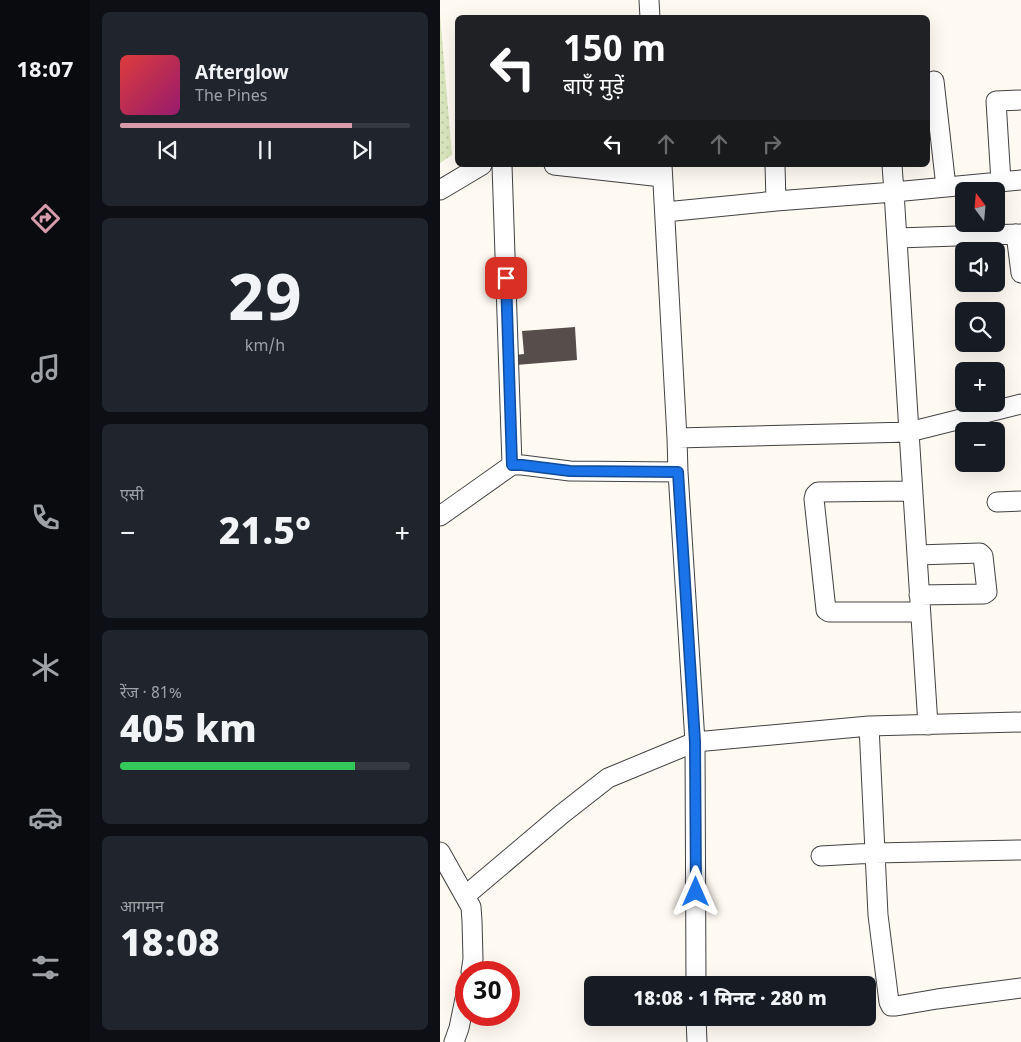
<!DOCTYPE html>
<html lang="hi">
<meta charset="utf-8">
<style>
body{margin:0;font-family:Georgia,"Noto Sans Devanagari",serif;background:#20242c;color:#f1f3f6;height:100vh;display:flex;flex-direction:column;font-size:19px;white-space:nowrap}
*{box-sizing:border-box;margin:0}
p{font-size:16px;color:#9ea1a6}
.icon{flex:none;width:28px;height:28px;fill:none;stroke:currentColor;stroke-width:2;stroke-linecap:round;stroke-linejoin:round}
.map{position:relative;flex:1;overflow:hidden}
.side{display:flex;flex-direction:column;gap:12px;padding:12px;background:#0d0f14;width:350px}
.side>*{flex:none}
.hud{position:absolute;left:15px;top:15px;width:475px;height:152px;border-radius:8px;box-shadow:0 5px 20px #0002;background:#202124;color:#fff;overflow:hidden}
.needle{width:32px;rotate:344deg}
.fabs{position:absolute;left:515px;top:182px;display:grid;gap:10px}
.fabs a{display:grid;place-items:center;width:50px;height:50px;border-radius:8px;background:#171b24;box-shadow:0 5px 20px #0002;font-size:25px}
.speed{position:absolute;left:15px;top:961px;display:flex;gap:10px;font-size:25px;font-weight:700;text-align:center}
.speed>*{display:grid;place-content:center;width:65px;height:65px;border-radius:50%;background:#171b24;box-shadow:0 5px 20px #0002;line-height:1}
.speed .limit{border:8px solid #d22;background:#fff;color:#111}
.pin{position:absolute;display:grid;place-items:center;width:42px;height:42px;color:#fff;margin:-21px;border-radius:10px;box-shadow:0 2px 8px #0006}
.me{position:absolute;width:55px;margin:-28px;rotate:0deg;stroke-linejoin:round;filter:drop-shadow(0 0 4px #0008)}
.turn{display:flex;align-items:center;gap:18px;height:105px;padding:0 25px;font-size:22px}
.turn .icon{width:65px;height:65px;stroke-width:2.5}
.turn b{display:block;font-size:35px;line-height:42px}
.lanes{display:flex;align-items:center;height:48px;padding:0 25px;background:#0003;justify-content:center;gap:25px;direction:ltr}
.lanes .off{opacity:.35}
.big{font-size:38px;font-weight:800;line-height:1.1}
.side .card{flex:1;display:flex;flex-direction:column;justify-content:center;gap:8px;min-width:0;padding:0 18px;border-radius:8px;background:#20242c}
.side .dial{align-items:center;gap:0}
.dial b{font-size:65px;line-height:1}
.song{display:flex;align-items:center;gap:15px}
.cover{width:60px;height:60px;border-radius:8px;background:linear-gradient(135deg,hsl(0 70% 55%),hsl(320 70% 35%))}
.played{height:5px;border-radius:2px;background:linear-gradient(90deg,#d69cab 80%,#363941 80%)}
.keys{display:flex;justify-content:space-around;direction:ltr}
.heat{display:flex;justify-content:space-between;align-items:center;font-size:28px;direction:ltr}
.charge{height:8px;border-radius:4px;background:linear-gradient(90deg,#34c759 81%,#363941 0)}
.trip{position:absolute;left:144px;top:976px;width:292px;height:50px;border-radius:8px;background:#171b24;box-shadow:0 5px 20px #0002;font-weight:800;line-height:50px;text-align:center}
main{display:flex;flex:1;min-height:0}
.tabs{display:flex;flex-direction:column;width:90px;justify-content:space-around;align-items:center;background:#090b0e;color:#9ea1a6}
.tabs .icon{width:35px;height:35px}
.tabs .on{color:#d69cab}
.tabs b{font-size:22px;color:#f1f3f6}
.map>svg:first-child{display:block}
.park{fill:url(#park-dots)}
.building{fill:#574e4c}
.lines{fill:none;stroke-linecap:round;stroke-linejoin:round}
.minor-casing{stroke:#424242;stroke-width:21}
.minor{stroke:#fff;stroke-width:19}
.route-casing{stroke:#114b97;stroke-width:12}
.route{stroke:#1a73e8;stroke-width:9}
</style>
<main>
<nav class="tabs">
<b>18:07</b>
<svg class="icon on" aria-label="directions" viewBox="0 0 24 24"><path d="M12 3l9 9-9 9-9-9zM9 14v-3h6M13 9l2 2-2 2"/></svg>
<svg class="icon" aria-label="music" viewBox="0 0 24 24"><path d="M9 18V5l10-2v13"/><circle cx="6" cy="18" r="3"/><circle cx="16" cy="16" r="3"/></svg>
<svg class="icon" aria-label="phone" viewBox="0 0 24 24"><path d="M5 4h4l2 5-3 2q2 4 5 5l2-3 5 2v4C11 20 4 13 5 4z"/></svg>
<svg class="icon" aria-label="climate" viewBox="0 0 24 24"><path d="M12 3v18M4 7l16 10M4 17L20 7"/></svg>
<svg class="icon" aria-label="car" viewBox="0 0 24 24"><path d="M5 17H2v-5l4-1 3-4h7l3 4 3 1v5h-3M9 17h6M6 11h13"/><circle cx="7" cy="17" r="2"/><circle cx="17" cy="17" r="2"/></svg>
<svg class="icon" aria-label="filters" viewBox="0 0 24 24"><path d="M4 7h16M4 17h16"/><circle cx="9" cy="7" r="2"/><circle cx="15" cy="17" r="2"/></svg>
</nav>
<section class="side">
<div class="card">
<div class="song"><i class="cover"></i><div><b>Afterglow</b><p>The Pines</p></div></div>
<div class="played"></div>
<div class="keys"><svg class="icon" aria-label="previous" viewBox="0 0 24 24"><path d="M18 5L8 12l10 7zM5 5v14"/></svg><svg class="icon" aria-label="pause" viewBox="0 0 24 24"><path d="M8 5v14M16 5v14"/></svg><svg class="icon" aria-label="next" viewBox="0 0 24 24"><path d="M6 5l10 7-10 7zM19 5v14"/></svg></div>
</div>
<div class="card dial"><b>29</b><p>km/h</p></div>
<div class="card"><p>एसी</p>
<div class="heat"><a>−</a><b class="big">21.5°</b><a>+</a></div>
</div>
<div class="card"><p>रेंज · 81%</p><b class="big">405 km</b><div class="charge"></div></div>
<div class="card"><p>आगमन</p><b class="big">18:08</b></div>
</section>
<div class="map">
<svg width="581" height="1042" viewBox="0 0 581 1042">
<defs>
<pattern id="park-dots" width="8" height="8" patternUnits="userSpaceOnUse" patternTransform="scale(1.25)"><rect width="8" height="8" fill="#dae6bd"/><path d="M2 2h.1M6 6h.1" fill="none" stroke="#bac4a1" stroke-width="1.8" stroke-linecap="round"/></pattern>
</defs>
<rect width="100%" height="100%" fill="#fef9f1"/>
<!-- park -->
<path class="park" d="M0,15L12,155L0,163Z"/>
<!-- building -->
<path class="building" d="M135,327L137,360L76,365L75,355L84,354L82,331Z"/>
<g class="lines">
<defs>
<path id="minor" d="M209,0L210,18
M494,81L506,187
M62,165L72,465
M114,165L222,177
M222,165L237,438L238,472L255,742L256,985
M335,165L336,201
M452,165L454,192L581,180
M561,182L556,101L581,100
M0,190L42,165
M225,212L336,201L454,192L469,432L581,404
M576,234L581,273
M457,238L581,234
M237,438L469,432L488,725
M473,491L378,492L375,495L374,499L386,610L389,612H480
M557,502L581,501
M0,516L72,465H82L130,471L238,472
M477,555L540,553L543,556L547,592L544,594L479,595
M429,726L438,915L449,1002L451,1006H456L497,999L581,988
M0,852L31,907L32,921L33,959L31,972
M381,856L435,853L581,850
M25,896L122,814L168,778L255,742L429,726L581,722
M256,1018L257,1042
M14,1042L19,1028L26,994"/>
</defs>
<!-- minor casing -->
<use href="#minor" class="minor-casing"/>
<!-- minor -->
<use href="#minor" class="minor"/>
</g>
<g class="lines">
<defs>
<path id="route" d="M66,278L72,465H82L130,471L238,472L255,742L256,892"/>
</defs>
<!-- route casing -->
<use href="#route" class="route-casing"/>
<!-- route -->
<use href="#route" class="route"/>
</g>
</svg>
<div class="fabs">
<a><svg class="needle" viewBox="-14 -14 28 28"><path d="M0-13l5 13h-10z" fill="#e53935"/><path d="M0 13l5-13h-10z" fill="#9ea1a6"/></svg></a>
<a><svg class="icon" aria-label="sound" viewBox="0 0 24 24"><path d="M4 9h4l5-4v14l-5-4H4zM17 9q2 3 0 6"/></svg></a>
<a><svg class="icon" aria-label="search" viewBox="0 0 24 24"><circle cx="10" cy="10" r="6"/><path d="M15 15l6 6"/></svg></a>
<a>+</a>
<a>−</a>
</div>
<div class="speed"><div class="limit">30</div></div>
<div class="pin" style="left:66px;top:278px;background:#d93025"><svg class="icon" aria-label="arrive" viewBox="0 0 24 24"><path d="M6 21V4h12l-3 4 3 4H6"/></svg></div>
<svg class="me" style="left:256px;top:892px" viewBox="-20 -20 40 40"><path d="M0-17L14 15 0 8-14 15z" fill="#1a73e8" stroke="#fff" stroke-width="4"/></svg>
<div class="trip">18:08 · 1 मिनट · 280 m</div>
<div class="hud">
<div class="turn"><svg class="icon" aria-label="left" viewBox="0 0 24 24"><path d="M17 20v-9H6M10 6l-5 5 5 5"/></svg><div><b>150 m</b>बाएँ मुड़ें</div></div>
<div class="lanes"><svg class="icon" aria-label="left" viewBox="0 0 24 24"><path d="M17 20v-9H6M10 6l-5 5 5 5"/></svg><svg class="icon off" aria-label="ahead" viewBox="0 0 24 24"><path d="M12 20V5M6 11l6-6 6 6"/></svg><svg class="icon off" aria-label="ahead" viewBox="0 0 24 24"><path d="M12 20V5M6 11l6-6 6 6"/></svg><svg class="icon off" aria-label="right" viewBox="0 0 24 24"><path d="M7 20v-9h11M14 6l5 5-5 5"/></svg></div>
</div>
</div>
</main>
